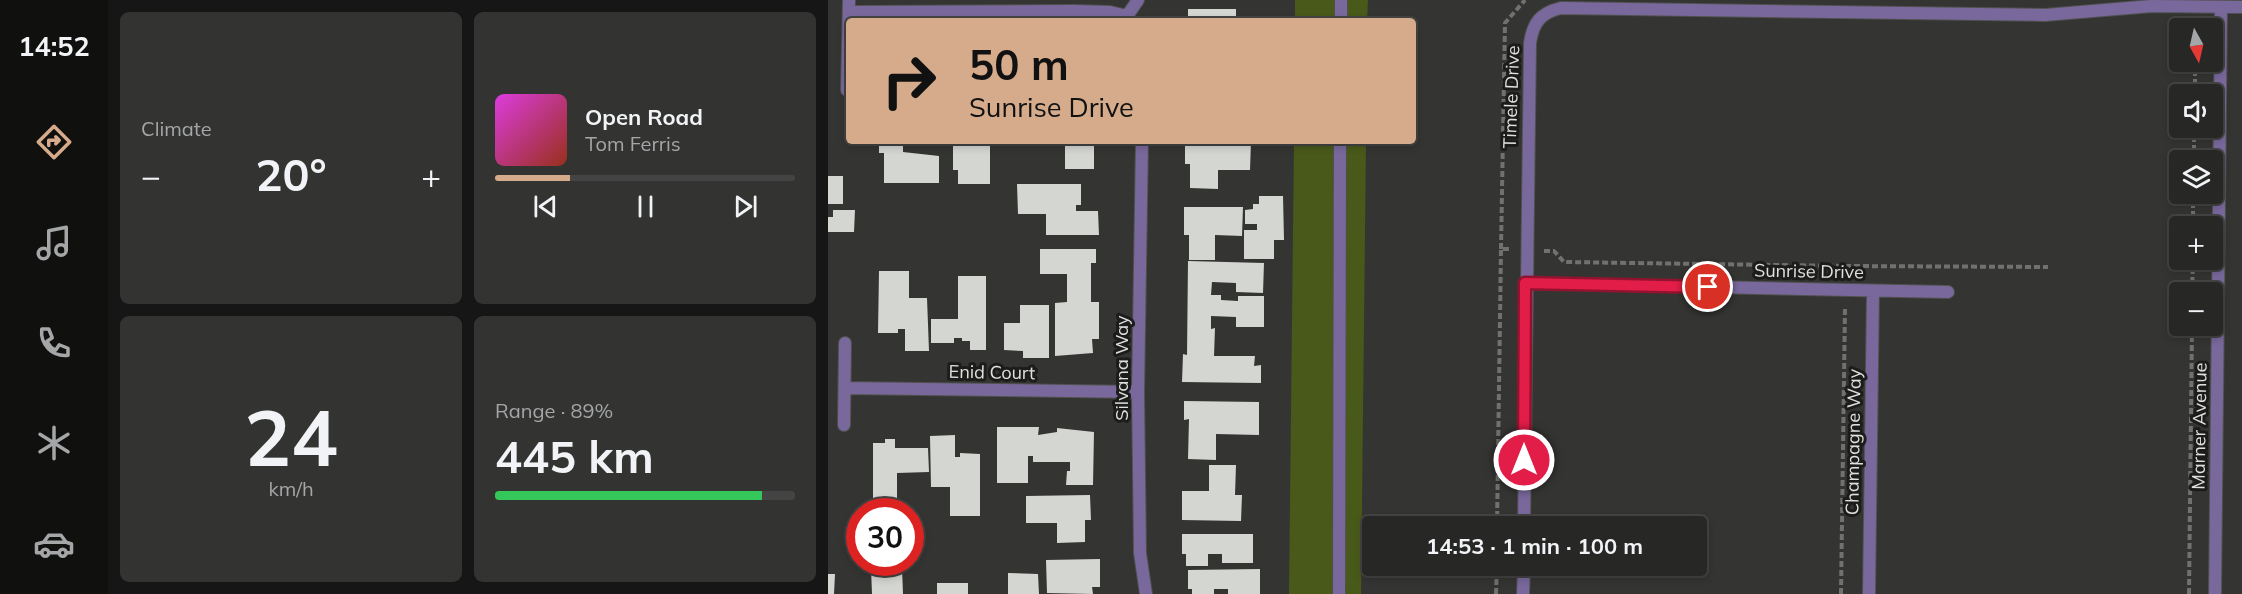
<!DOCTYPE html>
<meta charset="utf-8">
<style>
body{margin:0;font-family:Mulish,sans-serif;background:#333432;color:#f1f3f6;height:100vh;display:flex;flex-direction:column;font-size:22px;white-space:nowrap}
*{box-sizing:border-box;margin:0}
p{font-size:20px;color:#a4a6a7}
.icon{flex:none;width:33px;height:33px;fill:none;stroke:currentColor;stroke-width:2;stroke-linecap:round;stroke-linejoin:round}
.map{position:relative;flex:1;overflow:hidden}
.sheet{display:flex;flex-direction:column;gap:12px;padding:12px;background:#151615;width:720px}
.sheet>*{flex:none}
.guide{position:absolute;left:18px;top:18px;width:570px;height:126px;border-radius:6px;box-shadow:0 3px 9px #0003,0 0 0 2px #434443;background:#d6ab8b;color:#111;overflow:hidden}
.needle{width:39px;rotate:172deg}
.controls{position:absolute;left:1341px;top:18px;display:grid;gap:12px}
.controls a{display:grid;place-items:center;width:54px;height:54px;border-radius:6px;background:#272826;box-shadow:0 3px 9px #0003,0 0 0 2px #434443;font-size:30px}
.speed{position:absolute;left:18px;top:498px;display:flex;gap:12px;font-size:30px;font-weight:700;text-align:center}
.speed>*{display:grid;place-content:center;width:78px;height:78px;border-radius:50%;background:#272826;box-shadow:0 3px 9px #0003,0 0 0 2px #434443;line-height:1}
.speed .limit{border:9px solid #d22;background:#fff;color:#111}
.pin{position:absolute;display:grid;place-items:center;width:51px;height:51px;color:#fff;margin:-26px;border:3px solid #fff;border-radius:50%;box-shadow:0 2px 6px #0007}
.me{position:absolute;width:66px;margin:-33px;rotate:0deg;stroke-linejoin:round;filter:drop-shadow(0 0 4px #0008)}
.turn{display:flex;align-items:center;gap:21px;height:126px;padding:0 24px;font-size:27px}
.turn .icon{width:78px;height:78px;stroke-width:2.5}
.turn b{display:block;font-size:42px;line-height:51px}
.big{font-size:45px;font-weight:700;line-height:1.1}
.sheet .tile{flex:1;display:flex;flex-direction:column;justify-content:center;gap:9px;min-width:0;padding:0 21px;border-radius:9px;background:#333432}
.sheet .dial{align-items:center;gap:0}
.dial b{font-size:78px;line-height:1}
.song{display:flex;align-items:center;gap:18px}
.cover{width:72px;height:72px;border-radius:9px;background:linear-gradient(135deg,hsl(300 70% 55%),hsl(10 70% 35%))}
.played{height:6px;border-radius:3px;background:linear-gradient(90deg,#d6ab8b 25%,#434443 25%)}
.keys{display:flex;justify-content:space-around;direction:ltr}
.heat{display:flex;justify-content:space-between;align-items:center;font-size:33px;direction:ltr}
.charge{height:9px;border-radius:4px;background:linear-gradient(90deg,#34c759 89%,#434443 0)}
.sheet .tiles{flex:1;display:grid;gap:12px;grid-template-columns:repeat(2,1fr)}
.trip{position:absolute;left:534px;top:516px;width:345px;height:60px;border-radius:6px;background:#272826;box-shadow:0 3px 9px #0003,0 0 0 2px #434443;font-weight:700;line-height:60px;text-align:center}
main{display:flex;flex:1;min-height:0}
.menu{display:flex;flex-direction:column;width:108px;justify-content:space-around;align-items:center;background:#10100f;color:#a4a6a7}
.menu .icon{width:42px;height:42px}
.menu .active{color:#d6ab8b}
.menu b{font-size:27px;color:#f1f3f6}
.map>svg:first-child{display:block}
.green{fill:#49591a}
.building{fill:#d4d6d2}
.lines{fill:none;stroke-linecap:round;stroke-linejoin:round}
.lane-casing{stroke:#50514e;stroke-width:14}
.street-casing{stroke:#50514e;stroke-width:14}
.path{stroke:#717270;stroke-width:4;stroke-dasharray:6 3;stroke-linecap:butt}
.lane{stroke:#79689c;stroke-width:12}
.street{stroke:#79689c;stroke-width:12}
.route-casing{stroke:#92132f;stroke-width:15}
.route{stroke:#e11d48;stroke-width:10}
.labels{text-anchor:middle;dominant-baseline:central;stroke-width:6;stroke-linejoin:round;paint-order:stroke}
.street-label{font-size:18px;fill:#e0e1df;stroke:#1c1d1b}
</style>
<main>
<nav class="menu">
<b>14:52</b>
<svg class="icon active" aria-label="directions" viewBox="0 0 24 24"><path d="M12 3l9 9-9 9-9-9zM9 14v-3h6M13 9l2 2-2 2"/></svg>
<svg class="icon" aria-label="music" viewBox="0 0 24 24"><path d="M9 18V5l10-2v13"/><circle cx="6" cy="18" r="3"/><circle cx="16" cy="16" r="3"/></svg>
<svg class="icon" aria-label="phone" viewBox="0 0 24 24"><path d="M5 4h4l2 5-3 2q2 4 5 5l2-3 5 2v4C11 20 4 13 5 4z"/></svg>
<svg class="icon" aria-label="climate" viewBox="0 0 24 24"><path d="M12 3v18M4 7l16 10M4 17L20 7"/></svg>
<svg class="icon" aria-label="car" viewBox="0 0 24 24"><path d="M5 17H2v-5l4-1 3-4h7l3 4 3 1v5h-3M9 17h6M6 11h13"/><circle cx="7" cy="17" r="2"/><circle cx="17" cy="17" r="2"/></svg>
</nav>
<section class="sheet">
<div class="tiles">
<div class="tile"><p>Climate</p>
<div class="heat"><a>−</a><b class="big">20°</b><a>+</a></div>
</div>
<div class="tile">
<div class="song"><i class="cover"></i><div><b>Open Road</b><p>Tom Ferris</p></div></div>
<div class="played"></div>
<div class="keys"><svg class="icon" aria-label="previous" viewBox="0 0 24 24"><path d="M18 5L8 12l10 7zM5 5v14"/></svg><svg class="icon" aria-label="pause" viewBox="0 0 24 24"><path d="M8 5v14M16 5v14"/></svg><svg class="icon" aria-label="next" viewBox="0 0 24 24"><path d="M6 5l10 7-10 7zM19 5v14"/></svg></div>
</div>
<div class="tile dial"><b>24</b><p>km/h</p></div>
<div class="tile"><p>Range · 89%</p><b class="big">445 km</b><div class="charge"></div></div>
</div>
</section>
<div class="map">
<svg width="1414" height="594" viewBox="0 0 1414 594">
<rect width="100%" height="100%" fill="#343532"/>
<!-- green -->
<path class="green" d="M467,0H540L539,21H467Z
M466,141H538L533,594H461Z"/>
<!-- building -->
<path class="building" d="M360,9H408V21H360Z
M51,141H75V152L111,156V183H56V153H51Z
M131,141H162V184H130V170H125V146H131Z
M237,141H266V169H237Z
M357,141H423L422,170H390V189L362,188V164H357Z
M0,176H15V204H0Z
M189,184H253V205H248V211H270L271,235H218V214H190Z
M431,196H455L456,240H446V259H416V230H429V224H417V210L425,209V204H431Z
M356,207H415L414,236L387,235V260H361V235H356Z
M5,210H27L26,232H0V217H5Z
M212,249H268V263H263V302H271V339H264L265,353L227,356V303L239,302V274H212Z
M360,261L436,263L435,293L408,292V283L384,282L383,295H393V300L410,301V296H436V327H408V317L383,316V329L387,328L386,356H427L426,366L433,365V383L354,382L355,354L359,355Z
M51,271H81V298H99L101,351H77V329H70V333H50Z
M130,276H158V350H142V341H134V338H126V343H103V319H130Z
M192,305H221V358H195V351L176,350V323H192Z
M356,401L431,402V435L388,434V460L360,459L361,419L356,420Z
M169,427H211L210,435L229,432V428L266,432L265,485H238L239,471H242V462H205V456H200V483H169Z
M127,435V457H132V453L152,454V516H122V487H103L102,436Z
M57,439H67V448H100L101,472L69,473V505H45V443H57Z
M381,465H408L407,495H414L413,521L354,520V491H381Z
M262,495L263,520H257V542L229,543V523H198V496Z
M354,534H425V563H394V554H380V566H358V554H354Z
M272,559V587H264L265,594L219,593L218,560Z
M43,568H74L75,594H44Z
M432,569V594H400V589H386V594H364V589H360V570Z
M180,573L210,574L211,594H180Z
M0,574H7L6,594H0Z
M109,583H140V594H109Z"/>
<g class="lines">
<defs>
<path id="lane" d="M513,21V0
M511,594L512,141"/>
<path id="street" d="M21,12L246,11L282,12L299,16
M303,21L299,16L310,0
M19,90L21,0
M314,141L310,392L312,553L318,594
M697,283L1120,292
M17,388L310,392
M16,425L17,343
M696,526L702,43C705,23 712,13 733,8L1217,15L1324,6L1414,7
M695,594L696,566
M1041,594L1045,291
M1387,594L1393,7"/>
</defs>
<!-- lane casing -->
<use href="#lane" class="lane-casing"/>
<!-- street casing -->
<use href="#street" class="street-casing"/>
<!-- path -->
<path class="path" d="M1367,94V62
M1366,160V128
M1365,226V194
M673,249L677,23L697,0
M716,251H726L736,262L1017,266
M1017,266L1220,267
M1364,292L1365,260
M669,526L673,249H682
M668,594L669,566
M1013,594L1017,307
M1361,594L1364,326"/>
<!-- lane -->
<use href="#lane" class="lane"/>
<!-- street -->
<use href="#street" class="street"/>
</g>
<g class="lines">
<defs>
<path id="route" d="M696,460L697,283L880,287"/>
</defs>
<!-- route casing -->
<use href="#route" class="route-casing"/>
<!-- route -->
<use href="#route" class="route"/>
</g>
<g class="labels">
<!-- street labels -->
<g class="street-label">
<text transform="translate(683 97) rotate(-88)">Timele Drive</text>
<text transform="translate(981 271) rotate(1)">Sunrise Drive</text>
<text transform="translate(293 368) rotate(-90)">Silvana Way</text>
<text transform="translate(164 372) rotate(1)">Enid Court</text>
<text transform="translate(1371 426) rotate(-89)">Marner Avenue</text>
<text transform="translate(1025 442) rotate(-89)">Champagne Way</text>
</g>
</g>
</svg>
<div class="controls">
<a><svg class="needle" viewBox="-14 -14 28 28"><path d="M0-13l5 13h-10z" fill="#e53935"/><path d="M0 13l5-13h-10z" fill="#a4a6a7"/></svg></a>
<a><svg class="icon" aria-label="sound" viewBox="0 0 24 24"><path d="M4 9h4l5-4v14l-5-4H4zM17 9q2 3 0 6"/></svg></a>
<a><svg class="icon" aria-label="layers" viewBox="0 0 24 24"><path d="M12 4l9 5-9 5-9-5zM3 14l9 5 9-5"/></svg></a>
<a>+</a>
<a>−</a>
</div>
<div class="speed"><div class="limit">30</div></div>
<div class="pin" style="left:880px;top:287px;background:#d93025"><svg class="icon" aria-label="arrive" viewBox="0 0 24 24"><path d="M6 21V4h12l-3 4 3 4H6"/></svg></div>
<svg class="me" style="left:696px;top:460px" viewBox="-20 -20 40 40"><circle r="17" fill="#e11d48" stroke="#fff" stroke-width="3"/><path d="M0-11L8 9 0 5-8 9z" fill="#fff"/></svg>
<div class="trip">14:53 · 1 min · 100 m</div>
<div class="guide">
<div class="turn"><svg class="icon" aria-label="right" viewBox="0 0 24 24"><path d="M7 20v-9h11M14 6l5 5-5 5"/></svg><div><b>50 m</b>Sunrise Drive</div></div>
</div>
</div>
</main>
